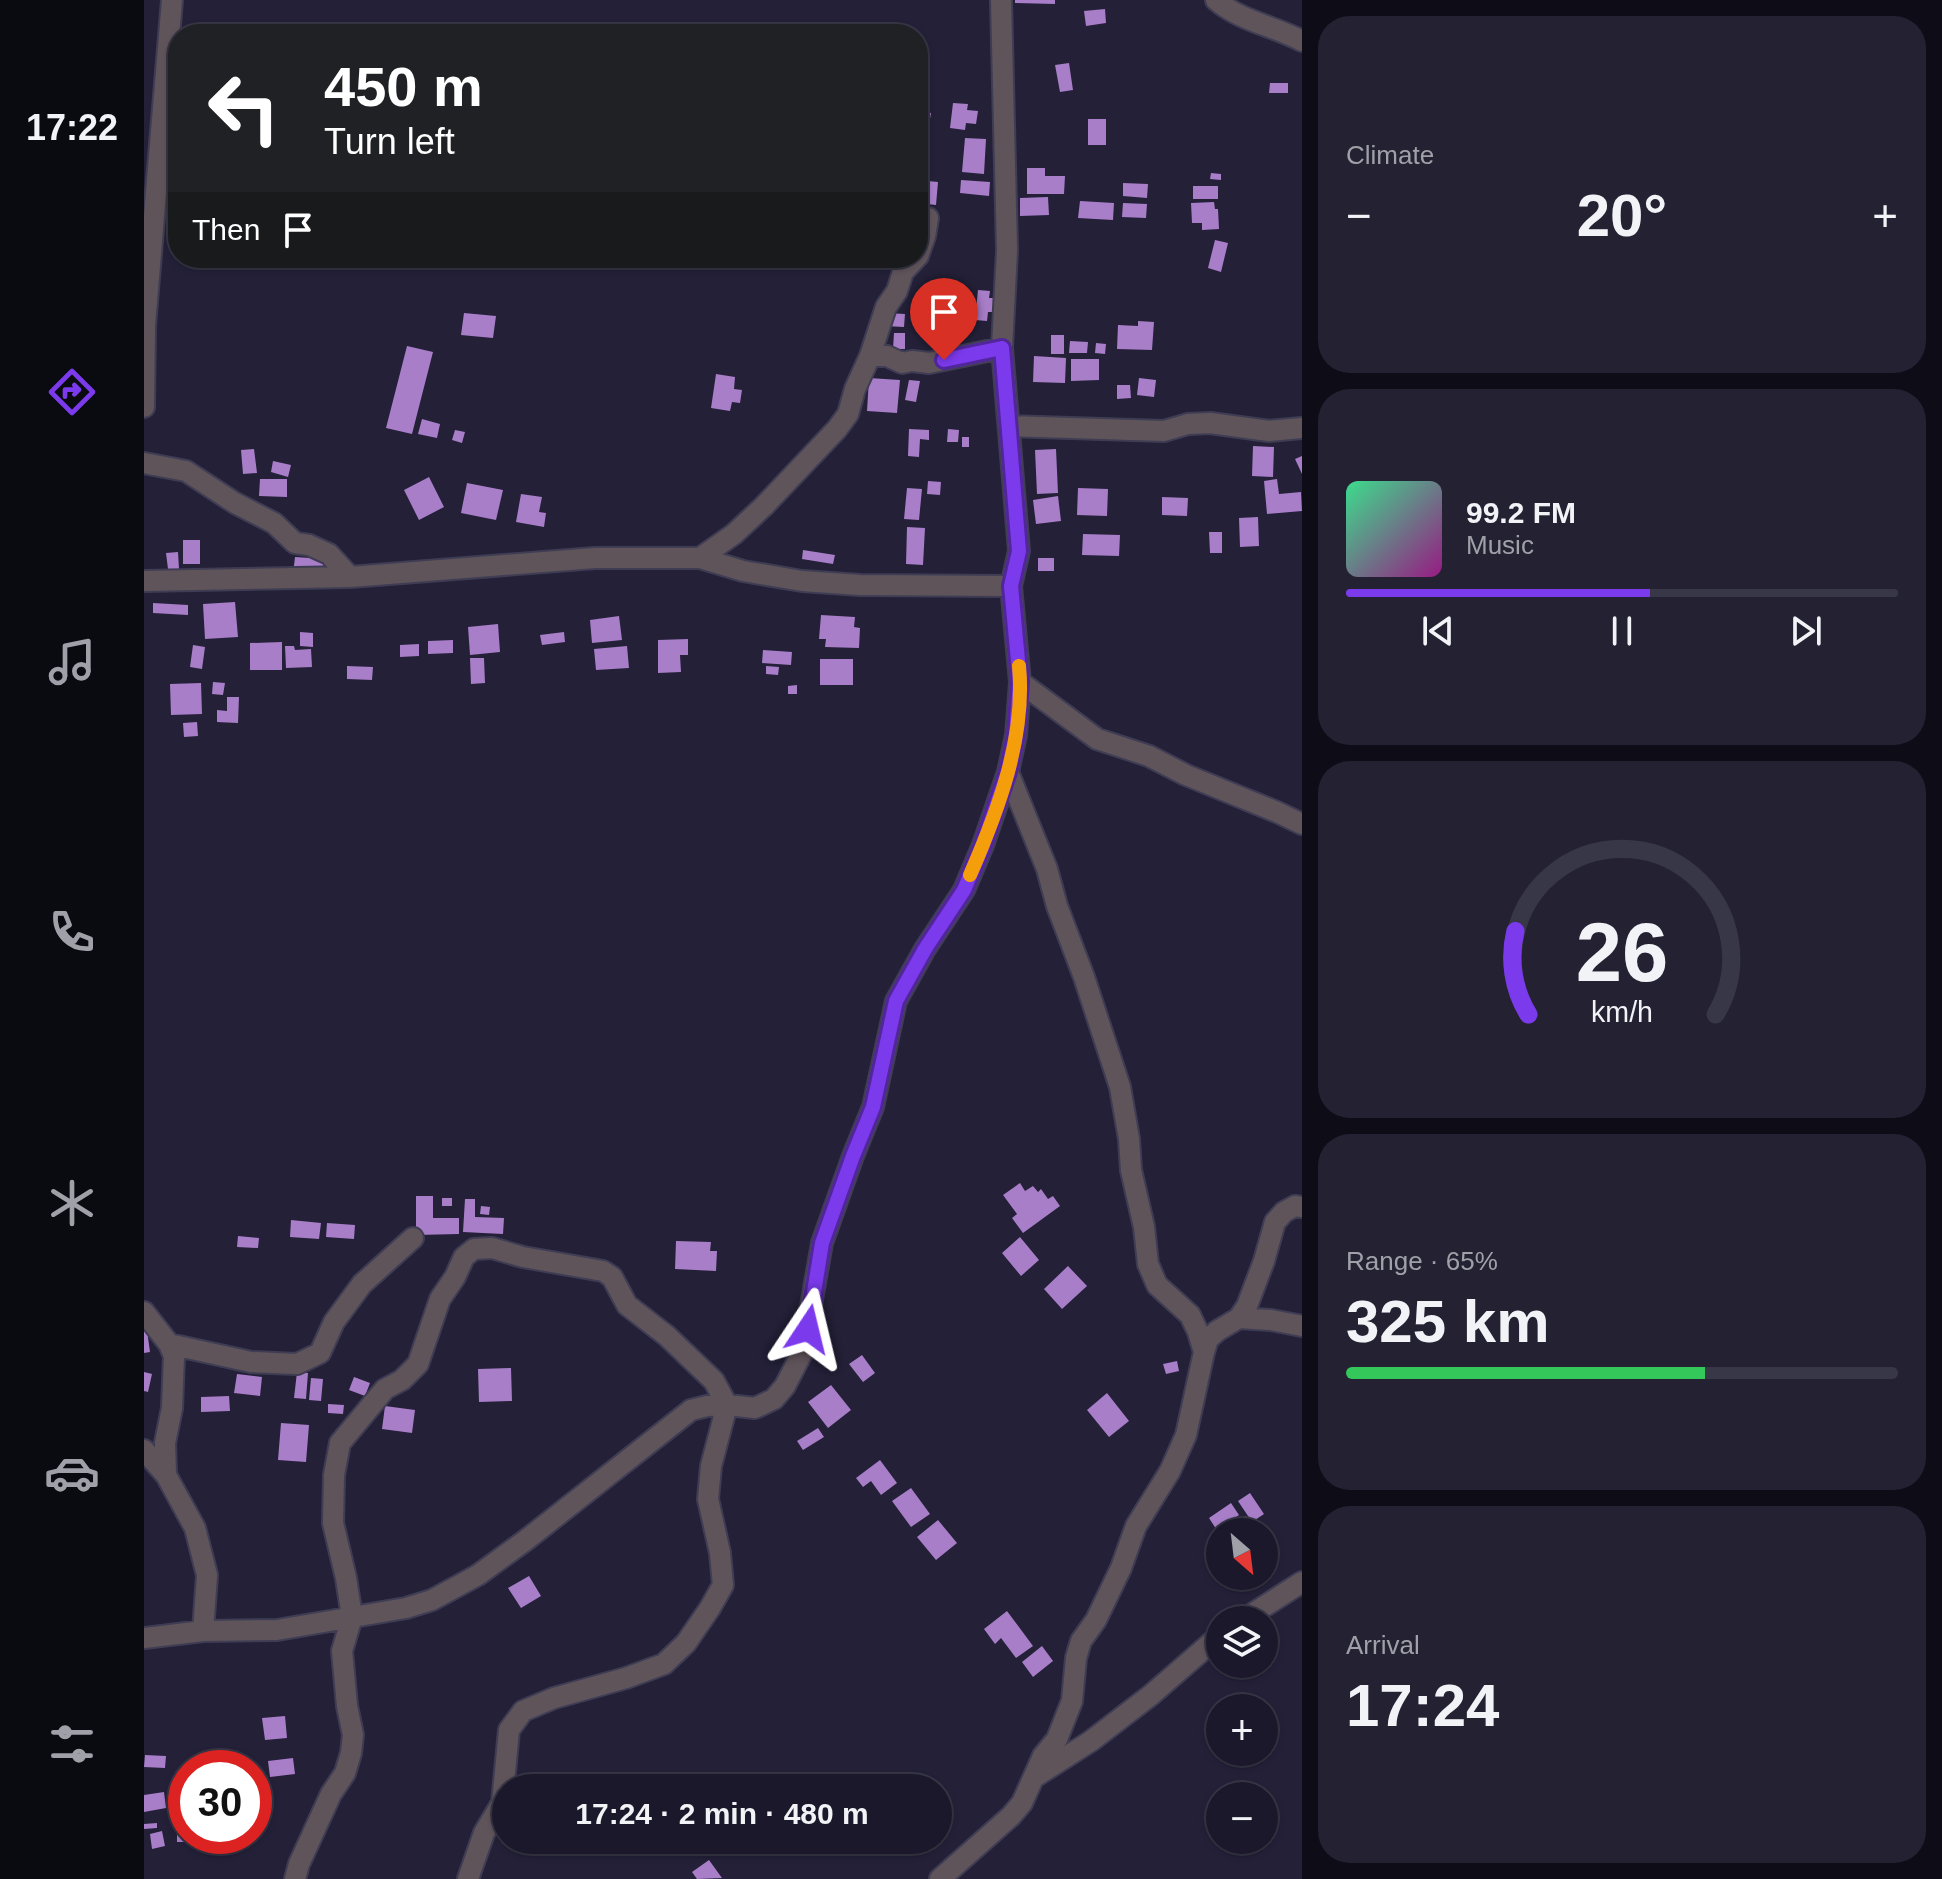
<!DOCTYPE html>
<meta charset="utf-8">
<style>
body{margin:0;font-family:Arial,sans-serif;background:#232132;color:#f1f3f6;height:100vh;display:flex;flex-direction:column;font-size:30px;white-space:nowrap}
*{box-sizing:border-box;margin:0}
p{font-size:26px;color:#9fa0a8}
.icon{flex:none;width:44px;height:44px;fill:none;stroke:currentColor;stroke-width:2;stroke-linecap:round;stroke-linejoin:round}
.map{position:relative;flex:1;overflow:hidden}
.drawer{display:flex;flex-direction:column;gap:16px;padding:16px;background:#0e0d17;width:640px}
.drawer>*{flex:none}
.banner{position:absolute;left:24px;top:24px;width:760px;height:244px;border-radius:32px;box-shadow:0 2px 6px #0004,0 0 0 2px #383747;background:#202124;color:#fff;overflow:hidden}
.needle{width:52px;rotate:152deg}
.controls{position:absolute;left:1062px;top:1518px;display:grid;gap:16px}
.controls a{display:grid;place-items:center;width:72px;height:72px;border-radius:50%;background:#1a182a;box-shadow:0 2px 6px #0004,0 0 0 2px #383747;font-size:40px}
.speed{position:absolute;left:24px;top:1750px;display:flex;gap:16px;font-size:40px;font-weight:700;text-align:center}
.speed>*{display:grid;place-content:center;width:104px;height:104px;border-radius:50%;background:#1a182a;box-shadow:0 2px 6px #0004,0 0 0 2px #383747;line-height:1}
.speed .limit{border:12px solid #d22;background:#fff;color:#111}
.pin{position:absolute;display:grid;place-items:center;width:68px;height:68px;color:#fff;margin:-82px -34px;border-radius:50% 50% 50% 0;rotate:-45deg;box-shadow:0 0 8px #0007}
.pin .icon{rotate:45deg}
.me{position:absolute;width:88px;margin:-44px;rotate:10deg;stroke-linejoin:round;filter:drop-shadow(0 0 6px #0008)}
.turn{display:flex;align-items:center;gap:28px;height:168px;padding:0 24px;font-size:36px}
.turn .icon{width:104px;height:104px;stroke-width:2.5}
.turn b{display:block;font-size:56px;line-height:68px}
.then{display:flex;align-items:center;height:76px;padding:0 24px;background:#0003;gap:16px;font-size:30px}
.big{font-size:60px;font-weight:700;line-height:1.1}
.drawer .widget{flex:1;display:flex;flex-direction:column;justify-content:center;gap:12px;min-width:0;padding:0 28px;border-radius:32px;background:#232132}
.drawer .dial{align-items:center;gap:0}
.dial svg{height:208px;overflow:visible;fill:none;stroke:#383747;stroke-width:7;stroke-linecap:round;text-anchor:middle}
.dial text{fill:#f1f3f6;stroke:none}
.song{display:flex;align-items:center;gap:24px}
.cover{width:96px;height:96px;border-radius:12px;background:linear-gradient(135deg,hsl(150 70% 55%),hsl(310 70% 35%))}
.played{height:8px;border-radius:4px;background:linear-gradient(90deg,#7c3aed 55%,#383747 55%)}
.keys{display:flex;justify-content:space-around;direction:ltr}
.heat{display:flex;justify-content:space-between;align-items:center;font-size:44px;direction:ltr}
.charge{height:12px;border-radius:6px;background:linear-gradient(90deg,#34c759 65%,#383747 0)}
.trip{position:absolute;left:348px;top:1774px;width:460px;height:80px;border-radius:40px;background:#1a182a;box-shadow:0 2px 6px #0004,0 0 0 2px #383747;font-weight:700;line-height:80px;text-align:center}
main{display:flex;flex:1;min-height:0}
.menu{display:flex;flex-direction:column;width:144px;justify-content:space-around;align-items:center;background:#0a0a11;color:#9fa0a8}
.menu .icon{width:56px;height:56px}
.menu .on{color:#7c3aed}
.menu b{font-size:36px;color:#f1f3f6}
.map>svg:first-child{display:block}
.building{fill:#a87ec8}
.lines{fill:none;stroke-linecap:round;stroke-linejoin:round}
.minor-casing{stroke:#3f3d54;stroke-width:24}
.minor{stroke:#60545b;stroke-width:20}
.route-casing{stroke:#51269a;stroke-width:20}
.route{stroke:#7c3aed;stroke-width:14}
.slow{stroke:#f59e0b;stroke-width:14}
</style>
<main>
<nav class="menu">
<b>17:22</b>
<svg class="icon on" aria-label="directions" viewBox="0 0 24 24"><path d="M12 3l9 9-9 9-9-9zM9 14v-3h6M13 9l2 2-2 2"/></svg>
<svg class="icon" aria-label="music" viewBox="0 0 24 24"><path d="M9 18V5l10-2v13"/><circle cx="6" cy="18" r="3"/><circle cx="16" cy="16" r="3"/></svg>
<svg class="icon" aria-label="phone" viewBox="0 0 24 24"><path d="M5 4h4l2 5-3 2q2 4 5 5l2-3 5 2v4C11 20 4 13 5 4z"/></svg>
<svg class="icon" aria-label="climate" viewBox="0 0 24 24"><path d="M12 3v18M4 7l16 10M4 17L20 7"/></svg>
<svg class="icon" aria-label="car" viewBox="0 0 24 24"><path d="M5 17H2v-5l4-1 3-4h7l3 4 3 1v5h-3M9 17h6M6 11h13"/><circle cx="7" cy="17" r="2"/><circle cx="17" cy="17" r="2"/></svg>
<svg class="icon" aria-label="filters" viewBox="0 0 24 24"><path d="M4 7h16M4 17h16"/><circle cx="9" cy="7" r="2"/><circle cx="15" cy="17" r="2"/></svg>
</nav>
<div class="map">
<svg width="1158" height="1879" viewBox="0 0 1158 1879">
<rect width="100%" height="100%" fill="#232038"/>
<!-- building -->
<path class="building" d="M871,0H911V4L871,3Z
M961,9L962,23L942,26L940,11Z
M925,63L929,90L916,92L911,65Z
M1126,83H1144V93H1125Z
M809,103L824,104L823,110L834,111L832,124L822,123L821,130L806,128Z
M774,111L787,113L781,148L774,146Z
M944,119H962V145H944Z
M821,138L842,139L840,174L818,172Z
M883,168H901V176H921L920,194H883Z
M1067,173L1077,174V180L1066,179Z
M774,180L794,182L792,205L774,203Z
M817,180L846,182L845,196L816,193Z
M979,183L1004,184L1003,198L979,196Z
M1049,186H1074V199H1049Z
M904,197L905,215L876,216V198Z
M936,201L970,203L969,220L934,218Z
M1070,202L1071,209H1074L1075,229L1058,230V223H1048L1047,203Z
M979,203L1003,204L1002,218L978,217Z
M1071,240L1084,243L1077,272L1064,268Z
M834,290L846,291L845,298H850L849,312H844L843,321L831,320Z
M320,313L352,316L349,338L317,335Z
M742,313L761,314L760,327L741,326Z
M797,320H809V332H797Z
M994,321L1010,322L1008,350L973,349L974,325L994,326Z
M750,333H761V349H749Z
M907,335H920V354H907Z
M926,341L944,342L943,353H925Z
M952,343L962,344L961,354L951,353Z
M263,346L289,352L268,434L242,428Z
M890,356L922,358L921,383L889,382Z
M927,359H955V380L927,381Z
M572,374L591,377L590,389L598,390L596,403L588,402L586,411L567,408Z
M725,378L756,380L753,413L723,411Z
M995,378L1012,380L1010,397L993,395Z
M765,380L776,381L772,402L761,400Z
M973,385H986L987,398L973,399Z
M278,419L296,424L293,438L274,434Z
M765,429L785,430V440L776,439L775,457L764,456Z
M804,429L815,430L814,442H803Z
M311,430L321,432L318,443L308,440Z
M818,437H825V447H818Z
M1109,446L1130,447L1129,477L1108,476Z
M110,449L113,473L99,474L97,450Z
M912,449L914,493L893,494L891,450Z
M1158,456V474L1151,459Z
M129,461L147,465L144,477L127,472Z
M285,477L300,507L275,520L260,490Z
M116,479H143V497L115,496Z
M1133,479L1135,494L1157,492L1158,511L1123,514L1120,481Z
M784,481L797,482L796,495L783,494Z
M323,483L359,490L352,520L317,513Z
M763,488L778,489L775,520L760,519Z
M934,488L964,489L963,516L933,515Z
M377,494L398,497L395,512L402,513L400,527L372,522Z
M914,496L917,521L892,524L889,500Z
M1018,497L1044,498L1043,516L1018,515Z
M1114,517L1115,546L1096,547L1095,518Z
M763,527L781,528L779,565L762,564Z
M1065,532H1078V553H1066Z
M939,534L976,535L975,556L938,555Z
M39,540H56V564H39Z
M659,550L691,555L689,564L658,559Z
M34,552L35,569H24L22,553Z
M166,552L180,554L178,576L149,574L151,557L166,558Z
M894,558H910V571H894Z
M91,602L94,637L61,639L59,604Z
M9,603L44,605V615L9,613Z
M677,615L711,617L710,627L716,628L715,648L681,647L682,639H675Z
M475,616L478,640L448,643L446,620Z
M354,624L356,652L326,655L324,627Z
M156,632L169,633V647L156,646Z
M420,632L421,642L398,645L396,635Z
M544,639V655H536L537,672L514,673V640Z
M309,640V653L284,654V641Z
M138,642V670H106V643Z
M275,644V656L256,657V645Z
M49,645L61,647L58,669L46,667Z
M141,646H150L151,650L167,649L168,667L142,668Z
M483,646L485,668L452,670L450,649Z
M619,650L648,652L647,665L618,663Z
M326,658H340L341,683L327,684Z
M676,659H709V685H676Z
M203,666L229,667L228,680L203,679Z
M622,666L635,667L634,675L622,674Z
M69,682L81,683L79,695L68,694Z
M57,683L58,714L27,715L26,684Z
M653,685V694H644V686Z
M83,697H95L94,723L73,722V710L83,711Z
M53,722L54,736L40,737L39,723Z
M876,1183L881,1191L889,1186L894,1192L897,1189L904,1199L909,1196L916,1206L879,1233L868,1218L873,1214L859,1195Z
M272,1196H289V1218H315V1234L272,1235Z
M298,1198H308V1206H298Z
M321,1199H331V1217L360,1218L359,1234L319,1232Z
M337,1206L346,1207L345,1215L336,1214Z
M147,1220L177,1223L175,1239L146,1237Z
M183,1223L211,1225L210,1239L182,1237Z
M94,1236L115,1238L114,1248L93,1247Z
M876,1237L895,1260L877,1276L858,1253Z
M532,1241L567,1242L566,1251H573L572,1271L531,1269Z
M924,1266L943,1286L918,1309L900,1289Z
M3,1330L6,1352L0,1353V1331Z
M718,1355L731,1373L719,1382L705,1364Z
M1033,1361L1035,1371L1022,1374L1019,1364Z
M367,1368L368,1401L335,1402L334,1369Z
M0,1372L8,1374L4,1392L0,1391Z
M153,1372L164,1373L162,1399L150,1398Z
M93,1374L118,1377L116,1396L90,1393Z
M210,1377L226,1383L221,1396L205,1390Z
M167,1378L179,1379L177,1401L165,1400Z
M687,1385L707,1410L684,1428L664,1402Z
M963,1393L985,1421L965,1437L943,1410Z
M85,1396L86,1411L57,1412V1397Z
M184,1404L200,1405L199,1414L184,1413Z
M241,1406L271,1410L268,1433L238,1429Z
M137,1423L165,1425L162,1462L134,1460Z
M674,1428L680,1437L659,1450L653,1441Z
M736,1460L753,1483L737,1495L727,1481L719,1487L712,1478Z
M767,1488L786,1514L767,1527L748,1501Z
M1106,1493L1120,1514L1108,1522L1094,1501Z
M1087,1503L1095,1515L1085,1522L1092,1532H1074L1065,1518Z
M1102,1516L1113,1532H1098L1092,1522Z
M794,1520L813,1543L792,1560L773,1537Z
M385,1576L397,1596L377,1608L364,1588Z
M863,1611L889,1646L872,1658L857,1638L851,1644L840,1629Z
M898,1646L909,1661L889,1677L878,1662Z
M141,1716L143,1738L121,1740L118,1718Z
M1,1755L22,1756L21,1768L0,1767Z
M149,1758L151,1774L126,1777L124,1761Z
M728,1772L740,1788H706Z
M20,1792L22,1808L0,1812V1795Z
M13,1823V1828L0,1829V1824Z
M33,1828H40V1842H33Z
M18,1831L21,1846L8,1849L6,1834Z
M565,1860L578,1878L553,1879L548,1872Z"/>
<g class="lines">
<defs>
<path id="minor" d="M1072,0C1096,21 1130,26 1158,41
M774,256L781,236L784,218
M726,356H743L758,363L768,361L785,363L858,348
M0,407L1,325L28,0
M865,426L1020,431L1044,424L1066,423L1125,431L1158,428
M0,463L42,471L91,503L130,523L151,543L165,545L185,554L206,577
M556,558L590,534L620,506L693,429L704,414L711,389L726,356L742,307L753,291L759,272L772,258
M0,581L206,577L451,558H556L599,571L658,581L716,585L867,586
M876,682L953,739L1005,756L1042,775L1133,812L1158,824
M864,772L903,869L913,906L940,977L976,1087L985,1139L987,1170L1000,1227L1004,1264L1013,1285L1046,1315L1054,1332L1060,1352
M0,1312L25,1344L30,1356L28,1408L21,1443L22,1475
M1095,1318L1127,1320L1158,1326
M25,1344L107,1362L153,1364L176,1353L190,1322L218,1284L269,1238
M0,1450L22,1475L51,1528L63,1575L59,1631
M1099,1620L1158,1582
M0,1638L59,1631L133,1630L262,1608L288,1600L334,1575L382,1540L547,1410L563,1406L583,1405L611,1408L630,1399L641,1386L659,1351L678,1243L709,1156L729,1107L752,1001L781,949L820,890L839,845L864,772L872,735L876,682L867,586L875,551L858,348L863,250L857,0
M889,1778L947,1741L1007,1695L1076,1635
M151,1879L155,1864L187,1794L201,1773L207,1753L209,1735L203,1706L198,1651L208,1617L202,1578L189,1523L190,1475L196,1443L241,1389L258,1380L274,1364L296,1299L311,1277L320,1257L330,1249L348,1248L379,1257L459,1271L468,1277L483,1305L523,1336L570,1381L583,1405L567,1466L564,1499L576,1553L579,1585L566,1608L542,1643L520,1664L482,1678L410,1698L379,1711L365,1730L358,1803L340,1833L324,1879
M796,1879L867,1816L878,1803L899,1756L913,1739L928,1701L932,1658L937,1641L952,1620L977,1568L992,1526L1026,1471L1042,1435L1060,1352L1064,1339L1073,1331L1095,1318L1103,1306L1120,1261L1131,1222L1140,1212L1151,1206L1158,1207"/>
</defs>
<!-- minor casing -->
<use href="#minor" class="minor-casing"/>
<!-- minor -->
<use href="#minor" class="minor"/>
</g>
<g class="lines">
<defs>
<path id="route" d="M664,1329L678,1243L709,1156L729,1107L752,1001L781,949L820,890L839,845L864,772L872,735L876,682L867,586L875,551L858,348L800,360"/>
</defs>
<!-- route casing -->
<use href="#route" class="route-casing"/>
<!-- route -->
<use href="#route" class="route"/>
<!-- slow -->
<path class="slow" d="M826,875C854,811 882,737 875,666"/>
</g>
</svg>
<div class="controls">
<a><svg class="needle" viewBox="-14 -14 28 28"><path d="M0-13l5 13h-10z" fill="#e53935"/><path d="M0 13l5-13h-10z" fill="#9fa0a8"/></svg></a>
<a><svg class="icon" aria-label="layers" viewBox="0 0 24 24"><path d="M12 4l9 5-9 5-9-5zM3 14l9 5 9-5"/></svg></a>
<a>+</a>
<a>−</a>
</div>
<div class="speed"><div class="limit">30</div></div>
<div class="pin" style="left:800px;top:360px;background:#d93025"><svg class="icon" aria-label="arrive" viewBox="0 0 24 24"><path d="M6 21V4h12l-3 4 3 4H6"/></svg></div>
<svg class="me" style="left:664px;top:1329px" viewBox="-20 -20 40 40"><path d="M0-17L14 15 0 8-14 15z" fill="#7c3aed" stroke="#fff" stroke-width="4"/></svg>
<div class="trip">17:24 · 2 min · 480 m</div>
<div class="banner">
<div class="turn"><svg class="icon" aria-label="left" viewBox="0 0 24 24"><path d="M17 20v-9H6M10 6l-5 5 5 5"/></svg><div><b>450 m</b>Turn left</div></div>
<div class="then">Then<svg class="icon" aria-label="arrive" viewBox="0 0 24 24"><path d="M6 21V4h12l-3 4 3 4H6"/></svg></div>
</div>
</div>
<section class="drawer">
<div class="widget"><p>Climate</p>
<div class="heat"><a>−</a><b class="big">20°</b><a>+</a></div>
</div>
<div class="widget">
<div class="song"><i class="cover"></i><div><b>99.2 FM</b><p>Music</p></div></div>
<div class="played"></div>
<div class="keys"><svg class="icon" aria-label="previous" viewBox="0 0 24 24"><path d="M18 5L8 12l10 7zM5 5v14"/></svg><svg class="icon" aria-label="pause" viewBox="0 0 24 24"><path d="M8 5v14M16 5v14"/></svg><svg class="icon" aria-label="next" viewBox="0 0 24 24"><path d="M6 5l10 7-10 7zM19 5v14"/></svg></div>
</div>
<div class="widget dial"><svg viewBox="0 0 100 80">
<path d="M14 69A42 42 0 1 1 86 69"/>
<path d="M14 69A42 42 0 0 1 9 37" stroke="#7c3aed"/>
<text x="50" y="56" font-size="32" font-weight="700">26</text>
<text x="50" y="72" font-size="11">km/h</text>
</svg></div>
<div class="widget"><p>Range · 65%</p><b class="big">325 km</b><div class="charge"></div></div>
<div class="widget"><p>Arrival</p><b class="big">17:24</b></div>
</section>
</main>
